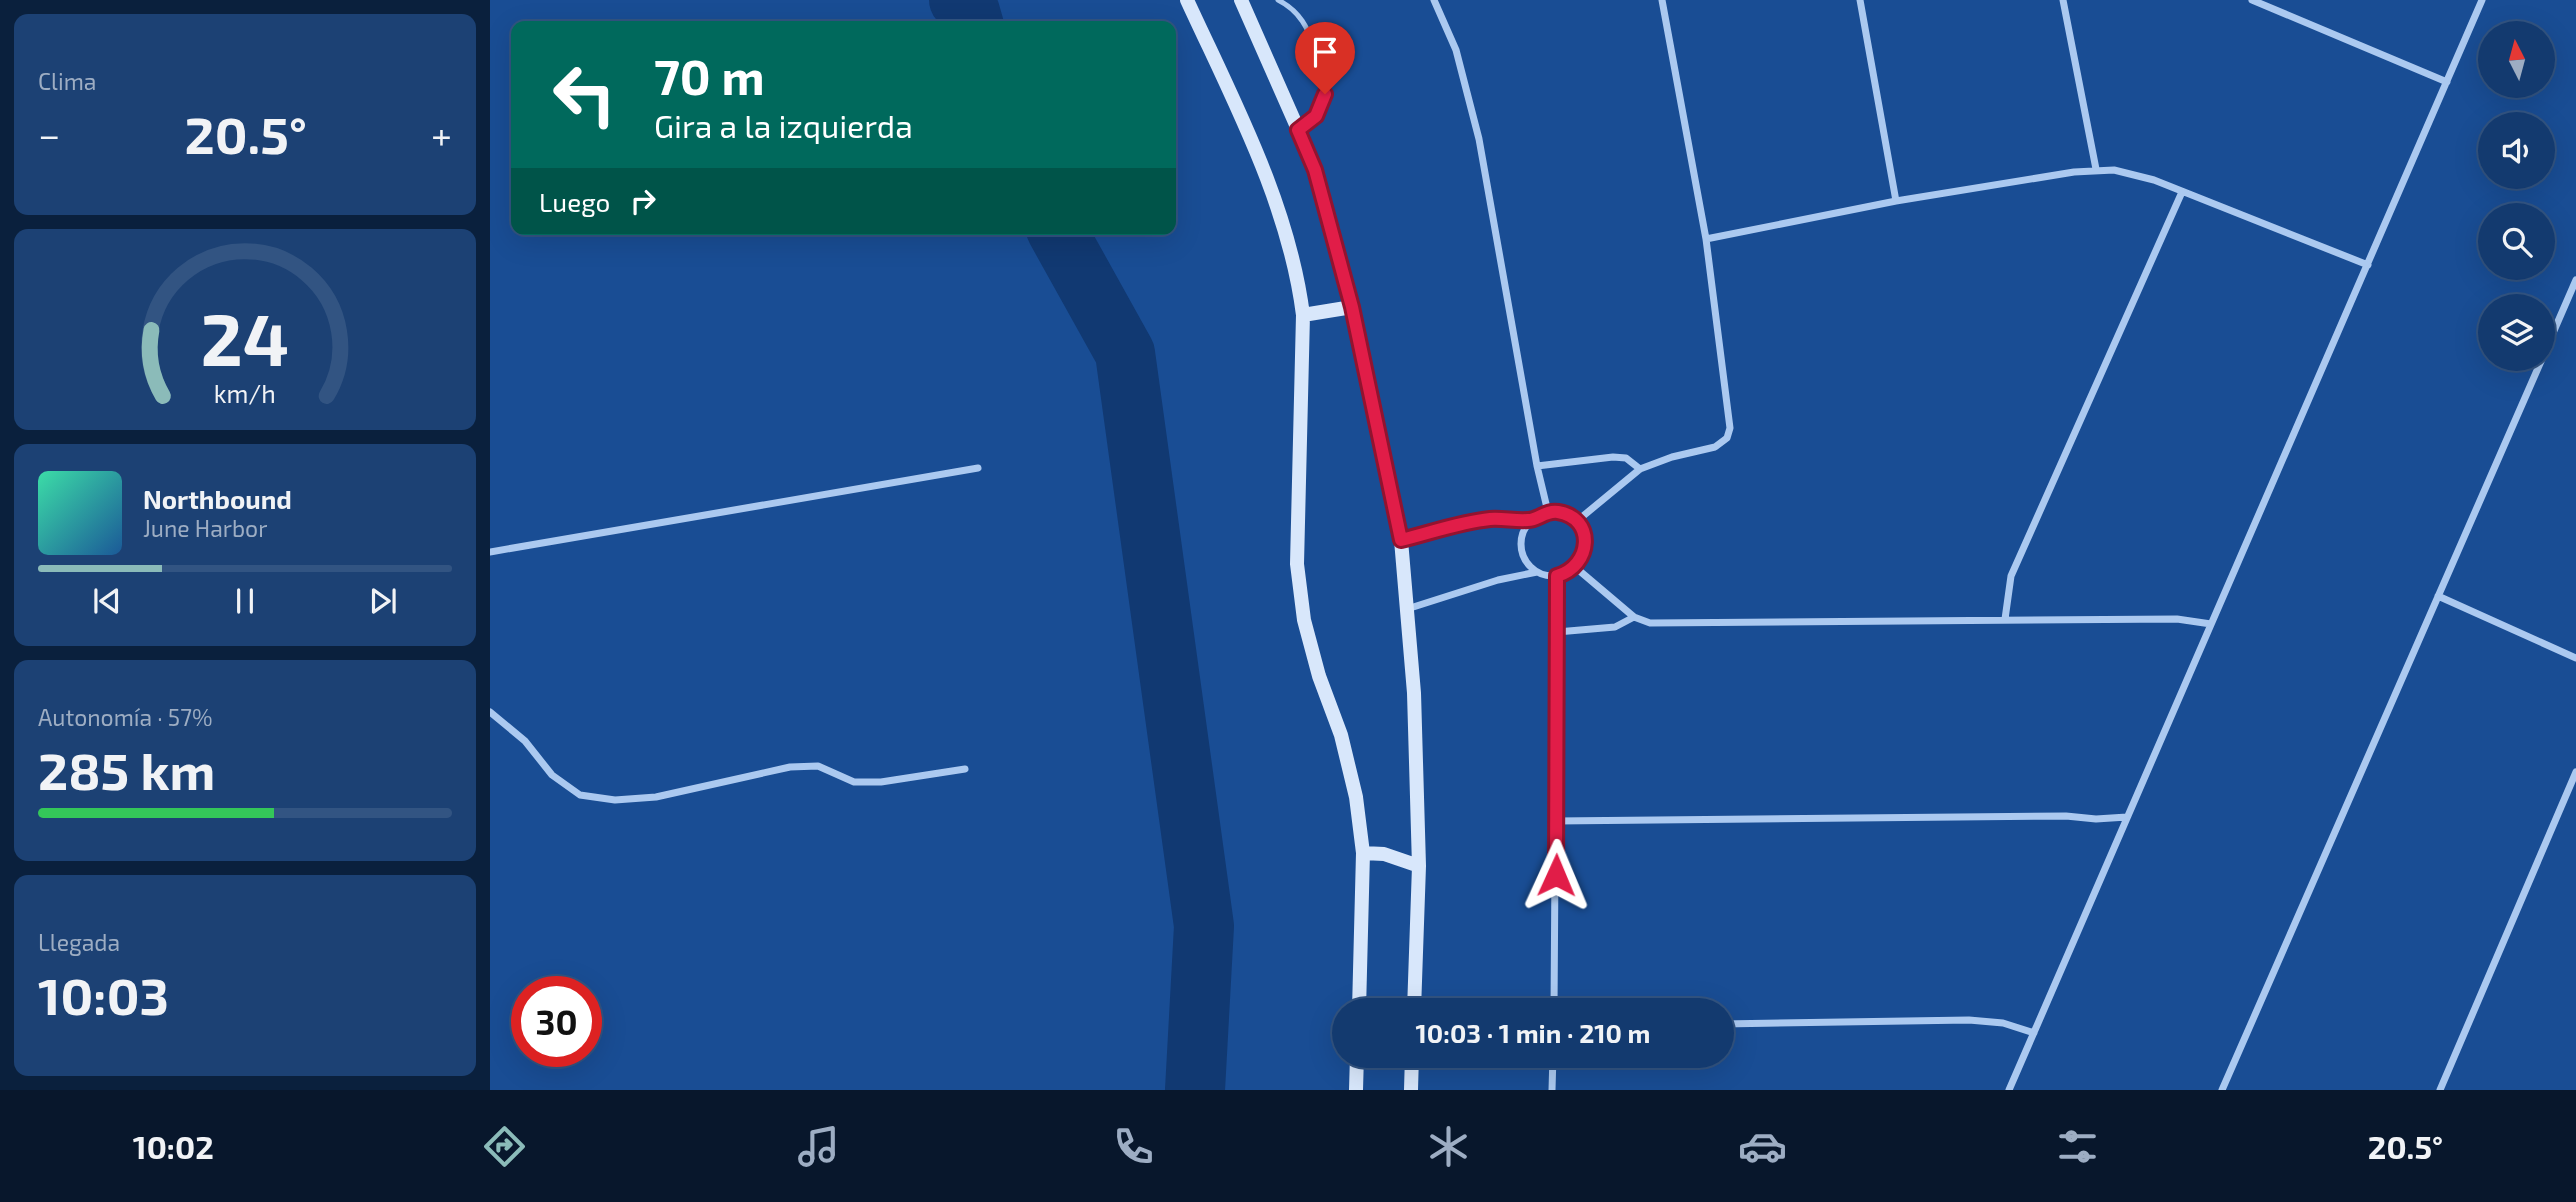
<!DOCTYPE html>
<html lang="es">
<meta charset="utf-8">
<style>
body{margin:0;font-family:"Exo 2",sans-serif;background:#1c4174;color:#f1f3f6;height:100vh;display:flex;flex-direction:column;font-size:26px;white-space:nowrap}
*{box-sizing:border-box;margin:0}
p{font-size:23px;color:#9dadc3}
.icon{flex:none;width:38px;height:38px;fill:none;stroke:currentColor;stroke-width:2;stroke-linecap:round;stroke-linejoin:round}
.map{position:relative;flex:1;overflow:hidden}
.details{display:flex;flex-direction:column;gap:14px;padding:14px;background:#0a203d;width:490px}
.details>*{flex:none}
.hud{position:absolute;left:21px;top:21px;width:665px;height:214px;border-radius:14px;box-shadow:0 7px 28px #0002,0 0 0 2px #325482;background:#00695c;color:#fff;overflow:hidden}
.needle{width:46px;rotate:354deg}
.controls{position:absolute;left:1988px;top:21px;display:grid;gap:14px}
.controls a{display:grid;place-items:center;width:77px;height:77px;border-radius:50%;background:#133a6f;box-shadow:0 7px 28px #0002,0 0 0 2px #325482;font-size:35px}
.speed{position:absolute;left:21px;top:976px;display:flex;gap:14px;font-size:35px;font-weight:700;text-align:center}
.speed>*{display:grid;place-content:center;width:91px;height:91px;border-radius:50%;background:#133a6f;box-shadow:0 7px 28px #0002,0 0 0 2px #325482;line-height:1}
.speed .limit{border:10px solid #d22;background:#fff;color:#111}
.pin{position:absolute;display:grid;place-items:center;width:60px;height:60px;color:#fff;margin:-72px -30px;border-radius:50% 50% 50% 0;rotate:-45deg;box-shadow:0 0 7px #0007}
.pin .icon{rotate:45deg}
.me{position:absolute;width:77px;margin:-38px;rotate:1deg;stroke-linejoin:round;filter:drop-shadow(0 0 5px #0008)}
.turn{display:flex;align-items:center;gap:24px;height:147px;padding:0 28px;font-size:32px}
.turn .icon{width:91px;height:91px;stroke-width:2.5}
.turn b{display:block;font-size:49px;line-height:60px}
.then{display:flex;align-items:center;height:66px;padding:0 28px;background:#0003;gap:14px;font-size:26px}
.big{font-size:52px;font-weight:700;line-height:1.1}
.details .widget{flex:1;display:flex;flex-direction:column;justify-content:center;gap:10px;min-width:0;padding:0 24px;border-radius:14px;background:#1c4174}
.details .dial{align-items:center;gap:0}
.dial svg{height:182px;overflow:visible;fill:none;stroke:#325482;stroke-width:7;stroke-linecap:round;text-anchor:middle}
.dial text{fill:#f1f3f6;stroke:none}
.song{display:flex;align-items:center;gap:21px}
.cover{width:84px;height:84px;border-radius:10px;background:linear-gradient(135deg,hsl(160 70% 55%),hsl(210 70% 35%))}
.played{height:7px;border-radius:4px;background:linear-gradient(90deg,#8bbbb9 30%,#325482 30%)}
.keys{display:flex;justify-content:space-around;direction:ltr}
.heat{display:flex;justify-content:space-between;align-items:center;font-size:38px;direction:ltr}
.charge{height:10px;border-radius:5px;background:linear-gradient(90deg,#34c759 57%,#325482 0)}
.trip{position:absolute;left:842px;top:998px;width:402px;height:70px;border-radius:35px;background:#133a6f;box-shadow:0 7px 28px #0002,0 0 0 2px #325482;font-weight:700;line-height:70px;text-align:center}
.dock{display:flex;height:112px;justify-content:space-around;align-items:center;background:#08172c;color:#9dadc3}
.dock .icon{width:49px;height:49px}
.dock .on{color:#8bbbb9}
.dock b{font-size:32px;color:#f1f3f6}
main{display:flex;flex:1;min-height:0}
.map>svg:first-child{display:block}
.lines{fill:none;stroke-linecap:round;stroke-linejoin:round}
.river{stroke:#113972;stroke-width:60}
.lane{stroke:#abc9f0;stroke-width:5}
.street{stroke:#abc9f0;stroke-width:7}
.secondary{stroke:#d8e7fb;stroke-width:14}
.route-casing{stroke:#92132f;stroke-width:18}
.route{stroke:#e11d48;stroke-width:12}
</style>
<main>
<section class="details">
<div class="widget"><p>Clima</p>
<div class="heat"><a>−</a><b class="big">20.5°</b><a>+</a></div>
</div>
<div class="widget dial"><svg viewBox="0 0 100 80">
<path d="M14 69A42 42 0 1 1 86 69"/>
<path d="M14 69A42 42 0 0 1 9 40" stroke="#8bbbb9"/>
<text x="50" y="56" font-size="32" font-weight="700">24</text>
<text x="50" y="72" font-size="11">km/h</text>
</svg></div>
<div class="widget">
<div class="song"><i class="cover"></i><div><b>Northbound</b><p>June Harbor</p></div></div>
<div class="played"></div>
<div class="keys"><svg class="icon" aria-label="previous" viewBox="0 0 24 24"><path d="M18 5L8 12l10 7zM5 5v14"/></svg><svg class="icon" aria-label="pause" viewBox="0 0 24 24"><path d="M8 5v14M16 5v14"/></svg><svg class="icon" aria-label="next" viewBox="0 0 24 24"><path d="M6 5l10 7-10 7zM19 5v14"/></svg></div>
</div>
<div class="widget"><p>Autonomía · 57%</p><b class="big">285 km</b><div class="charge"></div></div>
<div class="widget"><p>Llegada</p><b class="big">10:03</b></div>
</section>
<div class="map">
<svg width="2086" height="1090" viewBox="0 0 2086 1090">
<rect width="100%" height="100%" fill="#194d94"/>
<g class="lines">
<!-- river -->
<path class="river" d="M469,0L480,12L484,26
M566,229L635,353L714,926L705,1090"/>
<!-- lane -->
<path class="lane" d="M788,0C810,11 818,28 826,51C837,82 844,108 811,128"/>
<!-- street -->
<path class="street" d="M944,0L966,50L989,139L1047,466L1058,512
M1370,0L1406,201
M1573,0L1606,169
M1762,0L1957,82
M1216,239L1406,201L1584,172L1624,170L1664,180L1878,265
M2053,356L2086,280
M1047,466L1123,457L1136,458L1150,469
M1031 544a32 32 0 1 1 64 0a32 32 0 1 1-64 0Z
M1087,521L1150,469L1182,457L1225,447L1237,438L1240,428L1216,239L1172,0
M911,540C956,529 995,515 1040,521
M0,552L488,468
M1085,567L1144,617L1160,623L1687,619L1721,624
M1948,596L2086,658
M917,609L1008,580L1047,572
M1515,619L1521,576L1692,192
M1067,632L1125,627L1144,617
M0,712L35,741L62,775L90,795L125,800L166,797L300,767L328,766L364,782H391L475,769
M1066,821L1576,816L1606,819L1637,817
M1064,1010L1067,576
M1232,1024L1479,1020L1513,1023L1544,1033
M1062,1090L1063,1055
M1519,1090L1992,0
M1732,1090L2052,359
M1950,1090L2086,772"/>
<!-- secondary -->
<path class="secondary" d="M697,0C743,100 799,204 813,315L807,564L814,620L829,676L851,735L866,797L873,853L869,1010
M751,0L826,170L862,307L911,540L924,693L929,866L924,1010
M813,315L862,307
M873,853L894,854L929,866
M866,1090L867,1055
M921,1090L922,1055"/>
</g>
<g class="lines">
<defs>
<path id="route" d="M835,94L826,116L808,130L825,170L862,307L911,540C940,533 970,522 1000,519C1013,518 1025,521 1038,520C1048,520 1056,510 1068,512C1106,518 1102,566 1067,576L1066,875"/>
</defs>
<!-- route casing -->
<use href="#route" class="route-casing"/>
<!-- route -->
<use href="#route" class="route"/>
</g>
</svg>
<div class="controls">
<a><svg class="needle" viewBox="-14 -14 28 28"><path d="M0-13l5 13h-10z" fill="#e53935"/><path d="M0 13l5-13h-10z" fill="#9dadc3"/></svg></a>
<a><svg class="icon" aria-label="sound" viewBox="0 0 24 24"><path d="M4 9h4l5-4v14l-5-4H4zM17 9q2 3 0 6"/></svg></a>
<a><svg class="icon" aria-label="search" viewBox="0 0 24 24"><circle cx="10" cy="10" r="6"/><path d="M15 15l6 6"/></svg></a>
<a><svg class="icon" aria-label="layers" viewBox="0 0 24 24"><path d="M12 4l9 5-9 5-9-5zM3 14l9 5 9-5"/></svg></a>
</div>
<div class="speed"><div class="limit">30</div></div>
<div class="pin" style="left:835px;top:94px;background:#d93025"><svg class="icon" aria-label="arrive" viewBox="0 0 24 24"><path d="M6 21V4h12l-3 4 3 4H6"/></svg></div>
<svg class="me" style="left:1066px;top:875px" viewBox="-20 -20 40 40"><path d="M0-17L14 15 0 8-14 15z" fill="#e11d48" stroke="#fff" stroke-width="4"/></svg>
<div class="trip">10:03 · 1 min · 210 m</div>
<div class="hud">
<div class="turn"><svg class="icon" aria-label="left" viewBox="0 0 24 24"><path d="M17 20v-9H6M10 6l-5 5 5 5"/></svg><div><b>70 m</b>Gira a la izquierda</div></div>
<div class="then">Luego<svg class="icon" aria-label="right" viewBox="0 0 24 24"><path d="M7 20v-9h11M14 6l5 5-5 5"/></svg></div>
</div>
</div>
</main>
<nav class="dock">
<b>10:02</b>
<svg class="icon on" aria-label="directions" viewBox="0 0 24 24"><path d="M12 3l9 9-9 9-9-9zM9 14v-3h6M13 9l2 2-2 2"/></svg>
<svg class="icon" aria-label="music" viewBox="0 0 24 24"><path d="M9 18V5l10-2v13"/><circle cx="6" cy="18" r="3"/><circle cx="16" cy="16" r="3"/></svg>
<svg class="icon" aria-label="phone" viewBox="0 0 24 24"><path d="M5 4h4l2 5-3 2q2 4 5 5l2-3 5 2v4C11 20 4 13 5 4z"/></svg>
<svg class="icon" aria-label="climate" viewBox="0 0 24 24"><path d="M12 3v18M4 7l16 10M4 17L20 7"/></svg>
<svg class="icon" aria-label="car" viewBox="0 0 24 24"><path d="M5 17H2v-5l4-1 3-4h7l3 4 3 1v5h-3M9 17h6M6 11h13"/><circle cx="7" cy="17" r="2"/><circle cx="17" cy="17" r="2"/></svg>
<svg class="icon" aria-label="filters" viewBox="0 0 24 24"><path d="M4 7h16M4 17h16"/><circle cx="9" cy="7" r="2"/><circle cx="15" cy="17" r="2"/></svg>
<b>20.5°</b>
</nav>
